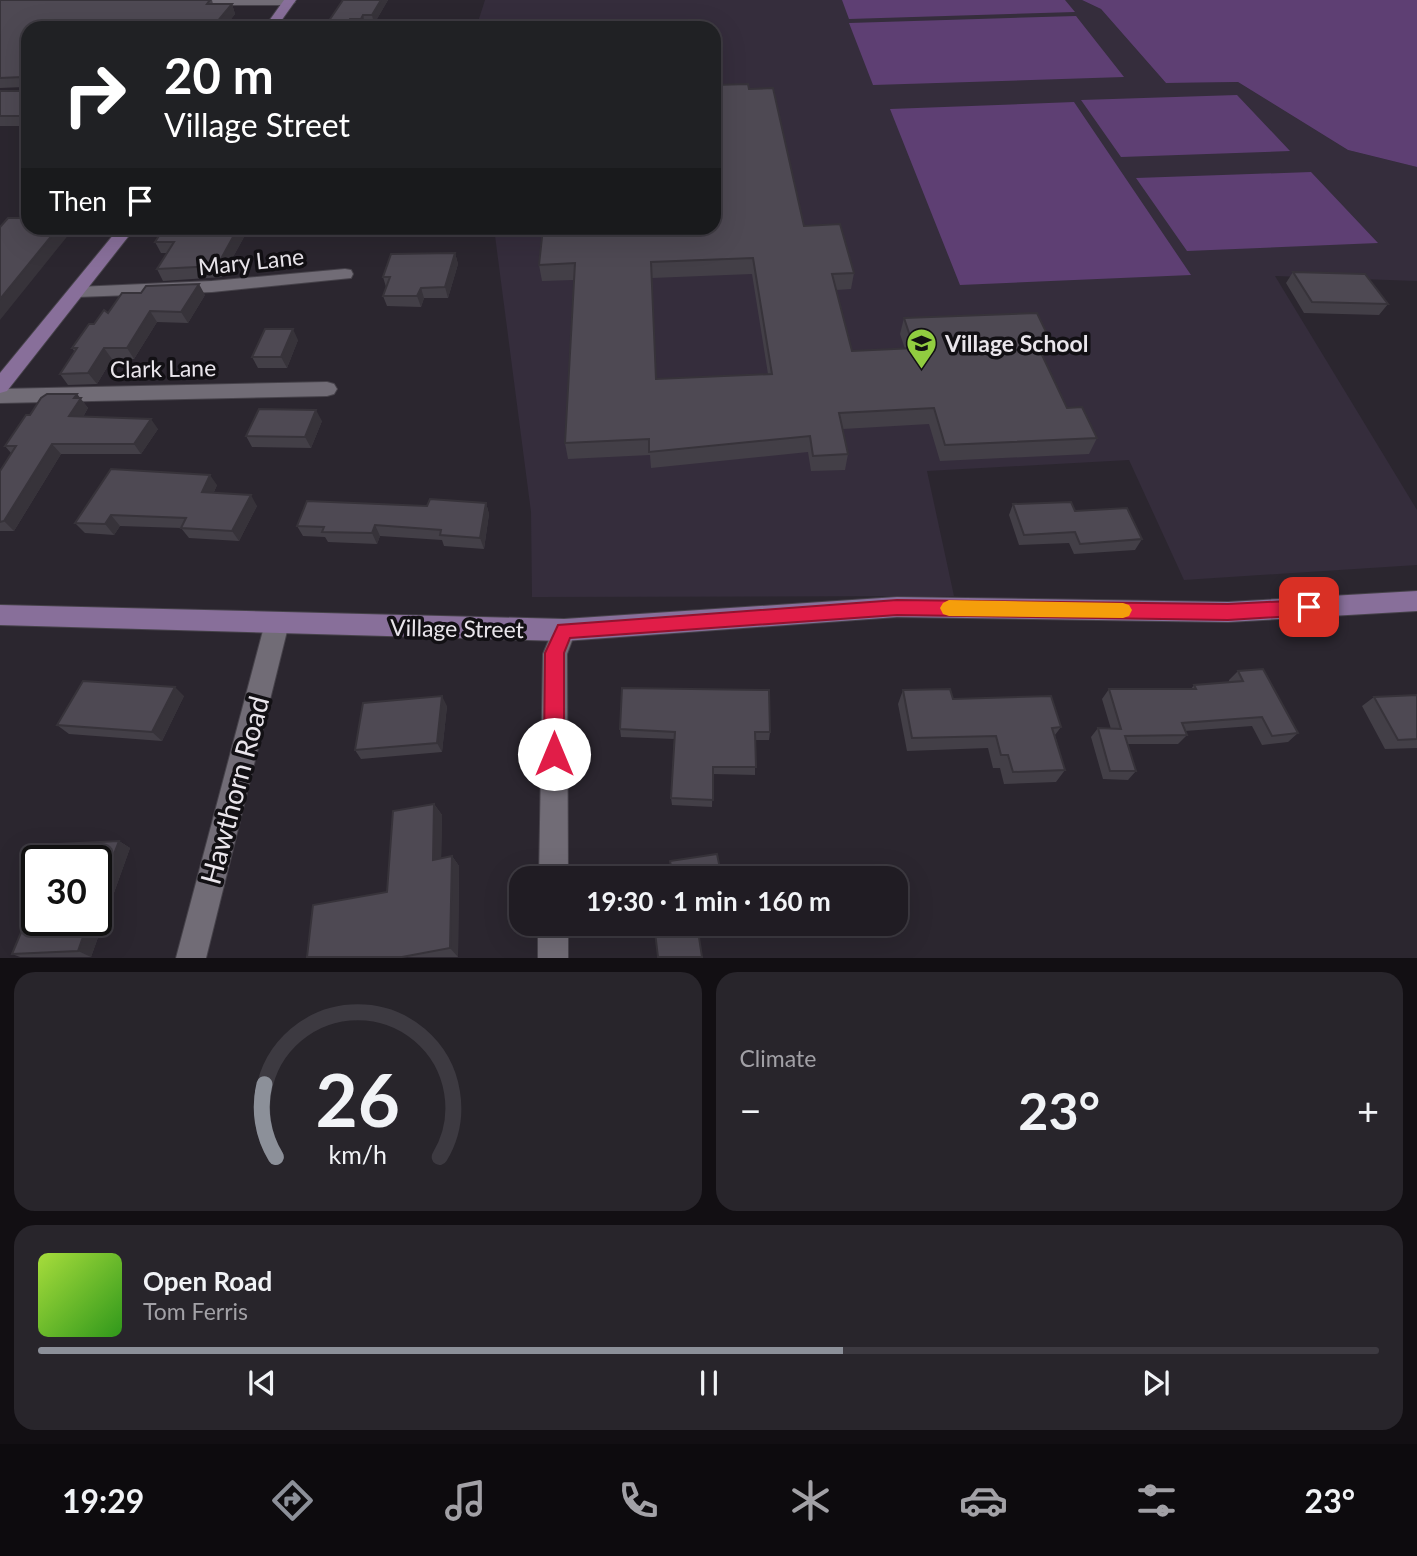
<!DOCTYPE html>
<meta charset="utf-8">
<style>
body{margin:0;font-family:Lato,sans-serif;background:#28252b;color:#f1f3f6;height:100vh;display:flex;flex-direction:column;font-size:26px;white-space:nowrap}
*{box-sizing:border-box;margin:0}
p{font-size:23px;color:#a2a1a6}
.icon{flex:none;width:38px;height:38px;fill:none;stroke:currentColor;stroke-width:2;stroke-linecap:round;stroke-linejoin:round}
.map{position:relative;height:958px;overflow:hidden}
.panel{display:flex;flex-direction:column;gap:14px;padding:14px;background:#120f13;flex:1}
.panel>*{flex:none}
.guide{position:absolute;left:21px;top:21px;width:700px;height:214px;border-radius:21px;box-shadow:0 7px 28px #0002,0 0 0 2px #3d3a41;background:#202124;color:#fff;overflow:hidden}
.speed{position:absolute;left:21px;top:845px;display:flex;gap:14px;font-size:35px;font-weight:700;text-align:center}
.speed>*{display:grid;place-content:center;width:91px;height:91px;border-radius:50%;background:#201c23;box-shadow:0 7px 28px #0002,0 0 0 2px #3d3a41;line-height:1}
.speed .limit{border:4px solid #111;border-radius:10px;background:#fff;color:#111}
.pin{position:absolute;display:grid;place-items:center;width:60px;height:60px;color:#fff;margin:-30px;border-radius:14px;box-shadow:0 4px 10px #0006}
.me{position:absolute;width:77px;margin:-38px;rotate:0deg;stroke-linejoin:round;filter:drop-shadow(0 0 5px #0008)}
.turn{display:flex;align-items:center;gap:24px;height:147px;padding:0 28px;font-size:32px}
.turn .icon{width:91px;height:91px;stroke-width:2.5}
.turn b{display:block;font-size:49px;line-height:60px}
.then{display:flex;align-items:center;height:66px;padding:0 28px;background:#0003;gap:14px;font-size:26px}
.big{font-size:52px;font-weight:700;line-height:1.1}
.panel .widget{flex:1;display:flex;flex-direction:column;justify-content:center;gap:10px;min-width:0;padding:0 24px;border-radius:21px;background:#28252b}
.panel .dial{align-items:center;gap:0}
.dial svg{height:182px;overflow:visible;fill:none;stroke:#3d3a41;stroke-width:7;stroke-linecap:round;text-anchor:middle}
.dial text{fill:#f1f3f6;stroke:none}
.song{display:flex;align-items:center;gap:21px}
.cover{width:84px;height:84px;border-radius:10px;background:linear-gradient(135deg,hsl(80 70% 55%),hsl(110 70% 35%))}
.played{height:7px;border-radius:4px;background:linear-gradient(90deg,#8c9099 60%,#3d3a41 60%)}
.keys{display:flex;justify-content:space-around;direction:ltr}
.heat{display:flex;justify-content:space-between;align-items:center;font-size:38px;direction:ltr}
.panel .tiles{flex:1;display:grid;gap:14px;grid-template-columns:1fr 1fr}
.widget:last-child{grid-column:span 2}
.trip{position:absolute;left:509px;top:866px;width:399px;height:70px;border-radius:21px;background:#201c23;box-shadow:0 7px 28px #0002,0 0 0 2px #3d3a41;font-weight:700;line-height:70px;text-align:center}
.tabs{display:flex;height:112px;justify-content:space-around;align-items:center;background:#0d0b0e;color:#a2a1a6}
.tabs .icon{width:49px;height:49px}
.tabs .active{color:#8c9099}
.tabs b{font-size:32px;color:#f1f3f6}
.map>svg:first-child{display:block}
.built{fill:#352d3c}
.green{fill:#5e3f73}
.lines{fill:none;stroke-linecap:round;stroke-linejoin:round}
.street-casing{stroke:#46424a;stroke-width:2}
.secondary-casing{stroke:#46424a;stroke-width:2}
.street{fill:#716c76;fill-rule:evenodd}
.secondary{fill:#886f9a;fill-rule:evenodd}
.wall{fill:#433f47;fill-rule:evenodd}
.shaded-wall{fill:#37333a}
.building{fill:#4e4953;stroke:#37333a;stroke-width:2;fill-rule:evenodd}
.route{fill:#e11d48;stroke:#92132f;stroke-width:2}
.slow{fill:#f59e0b}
.labels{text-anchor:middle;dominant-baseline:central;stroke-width:7;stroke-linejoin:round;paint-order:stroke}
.street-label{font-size:23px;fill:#e9e5eb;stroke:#121014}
.poi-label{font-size:23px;font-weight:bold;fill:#e9e5eb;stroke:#121014;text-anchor:start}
.near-street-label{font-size:28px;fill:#e9e5eb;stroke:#121014}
</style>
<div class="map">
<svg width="1417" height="958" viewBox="0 0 1417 958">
<rect width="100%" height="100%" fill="#2b262f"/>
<!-- built -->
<path class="built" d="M485,0H1082L1101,9L1166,83L1238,82L1348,150L1417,167V281L1275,276L1417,510V565L1184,580L1129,460L927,471L954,596L532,597L531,512L494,228H714V28H476Z"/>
<!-- green -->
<path class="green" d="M842,0H1065L1075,12L849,19Z
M1082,0H1417V167L1348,150L1238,82L1166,83L1101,9Z
M1076,16L1124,77L873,85L849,23Z
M1237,95L1290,151L1121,157L1081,100Z
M1074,102L1191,275L960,285L890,109Z
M1311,172L1378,243L1187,251L1136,178Z"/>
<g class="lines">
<defs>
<path id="street" d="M180,0H293L295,2L289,5H184L180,4Z
M345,269L351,270L353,274L351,278L212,292L77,297L68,292L77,287L212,281Z
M327,382L334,384L337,389L334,394L327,396L0,403V389Z
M277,613L285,616L289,623L206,958H176L265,623L269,616Z
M564,619L572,623L576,630L567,654L568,878H539L543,654L556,623Z
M538,924H568V958H538Z"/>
<path id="secondary" d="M284,0H296L276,28H264Z
M119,228H135L7,391L0,393V373Z
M1417,591V611L1228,622L897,617L564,641L0,625V605L564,619L897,597L1228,602Z"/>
</defs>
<!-- street casing -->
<use href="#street" class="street-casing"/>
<!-- secondary casing -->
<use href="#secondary" class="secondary-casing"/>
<!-- street -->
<use href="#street" class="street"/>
<!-- secondary -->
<use href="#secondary" class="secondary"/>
</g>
<!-- wall -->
<path class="wall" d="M0,0H212L213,4H232L235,14L224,28H28V126H0V91H22L24,87L0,88Z
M343,0H388L374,24H365L363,27H353Z
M749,89L804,226L854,273L851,289L836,290L852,351L905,349L900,334L904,318L1049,338L1043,354H1042L1067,408L1097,438L1089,454L940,461L929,424L843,429L848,454L845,470L811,471L808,452L651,468L650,455L568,459L565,443L574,280L542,281L539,265L714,228ZM752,274L768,374L656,379L652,278Z
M164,228H249L222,277L163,281L157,269L167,253H161L155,242Z
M455,253L458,264L448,298H424L421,307L387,306L383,296L386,287L383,277Z
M1293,272L1388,304L1379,315L1304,313L1286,283Z
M205,295L188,323L157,322L134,359H112L97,384L68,385L60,374L75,352L72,348L94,324L108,313Z
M298,340L287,368H258L252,357Z
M77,394L88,408L83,417L158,429L141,454H61L14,531H0V471L11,453L5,446L30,415Z
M322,421L311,448L252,447L246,436Z
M217,485L214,492L257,506L239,541L189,538L181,528L120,526L114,535L85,533L75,523Z
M486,503L489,514L484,549L444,546L442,540L380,536L377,544L328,542L325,537L303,536L297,526L427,506Z
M1013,504L1075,511L1142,539L1135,550L1074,554L1069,543L1019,545L1009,515Z
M1238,671L1298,733L1288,742L1262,745L1252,726L1185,731L1187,735L1178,744H1128L1136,771L1128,780L1103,779L1091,737L1098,728L1111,729L1102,699L1109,689H1191L1194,685L1229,682V680Z
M903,690L953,699L1061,727L1055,735L1065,770L1056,782L1004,784L1000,768H993L988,748L907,751L898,704Z
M1417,695V748L1385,749L1362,706L1374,697Z
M184,696L162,741L69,734L57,725Z
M447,706L442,752L361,759L355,750Z
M620,729L770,732L769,740H755V775L713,774L712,807L672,805L671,798L674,739L621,737Z
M434,804L442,815L441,858L452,856L459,866L458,957H307L387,892Z
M119,841L130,848L91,957H20L12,954Z"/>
<!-- shaded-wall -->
<path class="shaded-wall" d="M381,0H388L374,24L372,15Z
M232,4L235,14L224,28H212Z
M363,15L365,24L363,27L361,19Z
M350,19L352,28H345Z
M58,228H74L0,320V299Z
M238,228H249L222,277L217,266Z
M455,253L458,264L448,298L445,287Z
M199,284L205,295L188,323L181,312Z
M421,288L424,298L421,307L417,296Z
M150,311L157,322L134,359L127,348Z
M293,329L298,340L287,368L281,357Z
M104,348L112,359L97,384L88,373Z
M77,394L88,408L77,427L69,416L74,398Z
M316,410L322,421L311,448L305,437Z
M151,419L158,429L141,454L134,444Z
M52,444L61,454L14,531L4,521Z
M210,475L217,485L209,502L202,492Z
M251,495L257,506L239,541L232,531Z
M486,503L489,514L484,549L480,538Z
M111,515L120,526L114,535L105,524Z
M375,525L380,536L377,544L372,533Z
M175,687L184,696L162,741L152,732Z
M442,696L447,706L442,752L437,743Z
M434,804L442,815L441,870L433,860Z
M119,841L130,848L91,957L78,951L89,920H96V901Z
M452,856L459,866L458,957L450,948Z"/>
<!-- building -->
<path class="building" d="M0,0H210L207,4H232L212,28H28V116H0V91H22L25,88L22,77L0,78Z
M343,0H381L372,15H363L361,19H350L345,28H324Z
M748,84L749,89L773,88L804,226L840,224L854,273L832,274L852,351L914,348L904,318L1037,313L1049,338H1034L1067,408L1082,407L1097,438L945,445L934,408L839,413L848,454L813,456L810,436L649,452V439L565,443L575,263L539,265L543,228H714V85ZM753,258L772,374L656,379L651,262Z
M8,218H28V228H58L0,299V227Z
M164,228H238L217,266L157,269L174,242H155Z
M455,253L445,287L421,288L417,296H383L390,277H383L391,254Z
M1293,272L1365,274L1388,304L1312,302Z
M199,284L181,312L150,311L127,348H104L88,373L60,374L77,348H72L89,324H94L104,310L108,313L122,293H141L146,286Z
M265,329H293L281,357H252Z
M47,394H77L74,398H81L69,416L151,419L134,444H52L4,521L0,522V471L16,446H5L26,415H30L41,398Z
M259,409L316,410L305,437L246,436Z
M111,469L210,475L202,492L251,495L232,531L181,528L186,518L111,515L105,524L75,523Z
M430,499L486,503L480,538L440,535L441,530L375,525L372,533L322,532L324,527L297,526L307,501L427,506Z
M1071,502L1075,511L1127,508L1142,539L1080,544L1075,532L1024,535L1013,504Z
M1263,669L1298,733L1272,736L1262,717L1182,723L1187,735L1125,736L1136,771H1110L1098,728L1121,729L1109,689H1196L1194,685L1243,681L1238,671Z
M83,681L175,687L152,732L57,725Z
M622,688L769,690L770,732H755L756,767H713V800L671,798L675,732L620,729Z
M950,689L953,699L1051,696L1061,727L1052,728L1065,770L1013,772L1008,755H1001L996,736L912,738L903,690Z
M1417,695V739L1398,740L1374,697Z
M442,696L437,743L355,750L363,703Z
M434,804L433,860L452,856L450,948L402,957H307L313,905L387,892L393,811Z
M119,841L96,901V861H50L58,844Z
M717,854L722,878H673L670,861Z
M37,894V920H89L78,951L12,954Z
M654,924H697L702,957H658Z"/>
<!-- route -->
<path class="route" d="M897,600L1228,604L1309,600L1315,602L1318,607L1315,613L1309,615L1228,620L897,615L570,638L564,653V754L561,760L554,763L547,760L544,754L545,653L558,625Z"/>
<!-- slow -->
<path class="slow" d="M949,600L1123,603L1129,605L1132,610L1129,616L1123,618L949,616L943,614L940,608L943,603Z"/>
<!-- icons -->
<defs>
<symbol id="school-pin" viewBox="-11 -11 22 30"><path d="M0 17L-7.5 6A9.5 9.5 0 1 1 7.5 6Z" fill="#91cd40" stroke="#121014"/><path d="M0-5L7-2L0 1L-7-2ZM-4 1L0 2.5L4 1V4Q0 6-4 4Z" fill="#111"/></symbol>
</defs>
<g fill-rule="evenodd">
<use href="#school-pin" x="904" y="326" width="35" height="47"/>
</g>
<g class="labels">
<!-- street labels -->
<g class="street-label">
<text transform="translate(251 261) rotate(-6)">Mary Lane</text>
<text transform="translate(163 368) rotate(-1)">Clark Lane</text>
<text transform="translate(457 628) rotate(1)">Village Street</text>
</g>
<!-- poi labels -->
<g class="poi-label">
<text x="945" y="343">Village School</text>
</g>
<!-- near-street labels -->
<g class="near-street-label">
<text transform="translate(234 790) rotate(-75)">Hawthorn Road</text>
</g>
</g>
</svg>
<div class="speed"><div class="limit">30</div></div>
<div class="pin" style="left:1309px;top:607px;background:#d93025"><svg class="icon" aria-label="arrive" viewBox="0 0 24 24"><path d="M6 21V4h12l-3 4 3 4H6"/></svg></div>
<svg class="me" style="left:554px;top:754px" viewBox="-20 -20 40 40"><circle r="19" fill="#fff"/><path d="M0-13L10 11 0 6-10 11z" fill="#e11d48"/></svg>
<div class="trip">19:30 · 1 min · 160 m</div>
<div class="guide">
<div class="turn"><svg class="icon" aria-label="right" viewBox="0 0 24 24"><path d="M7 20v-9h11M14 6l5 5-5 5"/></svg><div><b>20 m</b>Village Street</div></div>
<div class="then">Then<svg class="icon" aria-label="arrive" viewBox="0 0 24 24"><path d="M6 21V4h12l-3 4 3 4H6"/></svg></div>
</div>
</div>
<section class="panel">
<div class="tiles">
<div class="widget dial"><svg viewBox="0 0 100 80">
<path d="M14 69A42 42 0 1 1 86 69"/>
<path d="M14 69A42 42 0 0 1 9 37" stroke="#8c9099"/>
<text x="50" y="56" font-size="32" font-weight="700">26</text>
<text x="50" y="72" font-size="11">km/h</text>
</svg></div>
<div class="widget"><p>Climate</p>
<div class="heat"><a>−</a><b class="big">23°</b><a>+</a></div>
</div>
<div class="widget">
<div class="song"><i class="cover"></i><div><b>Open Road</b><p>Tom Ferris</p></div></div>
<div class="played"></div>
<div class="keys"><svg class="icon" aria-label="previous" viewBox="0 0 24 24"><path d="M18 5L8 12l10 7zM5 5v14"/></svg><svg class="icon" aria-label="pause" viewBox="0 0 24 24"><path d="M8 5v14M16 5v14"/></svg><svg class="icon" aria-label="next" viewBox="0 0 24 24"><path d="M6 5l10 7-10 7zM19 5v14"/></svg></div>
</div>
</div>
</section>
<nav class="tabs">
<b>19:29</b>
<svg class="icon active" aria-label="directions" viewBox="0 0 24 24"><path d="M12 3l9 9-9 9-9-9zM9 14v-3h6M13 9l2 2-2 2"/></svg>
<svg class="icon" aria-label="music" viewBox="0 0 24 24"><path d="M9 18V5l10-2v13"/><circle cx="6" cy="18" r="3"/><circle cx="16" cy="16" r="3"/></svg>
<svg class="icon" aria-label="phone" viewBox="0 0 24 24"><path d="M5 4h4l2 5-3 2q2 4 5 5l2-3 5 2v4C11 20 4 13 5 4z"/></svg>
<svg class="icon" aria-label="climate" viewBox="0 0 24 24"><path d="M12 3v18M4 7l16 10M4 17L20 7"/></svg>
<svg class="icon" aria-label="car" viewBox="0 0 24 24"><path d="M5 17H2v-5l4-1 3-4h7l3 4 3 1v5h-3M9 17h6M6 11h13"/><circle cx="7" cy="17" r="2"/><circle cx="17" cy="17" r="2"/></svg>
<svg class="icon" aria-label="filters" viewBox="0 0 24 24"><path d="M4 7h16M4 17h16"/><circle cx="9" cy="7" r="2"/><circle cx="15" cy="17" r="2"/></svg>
<b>23°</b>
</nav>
